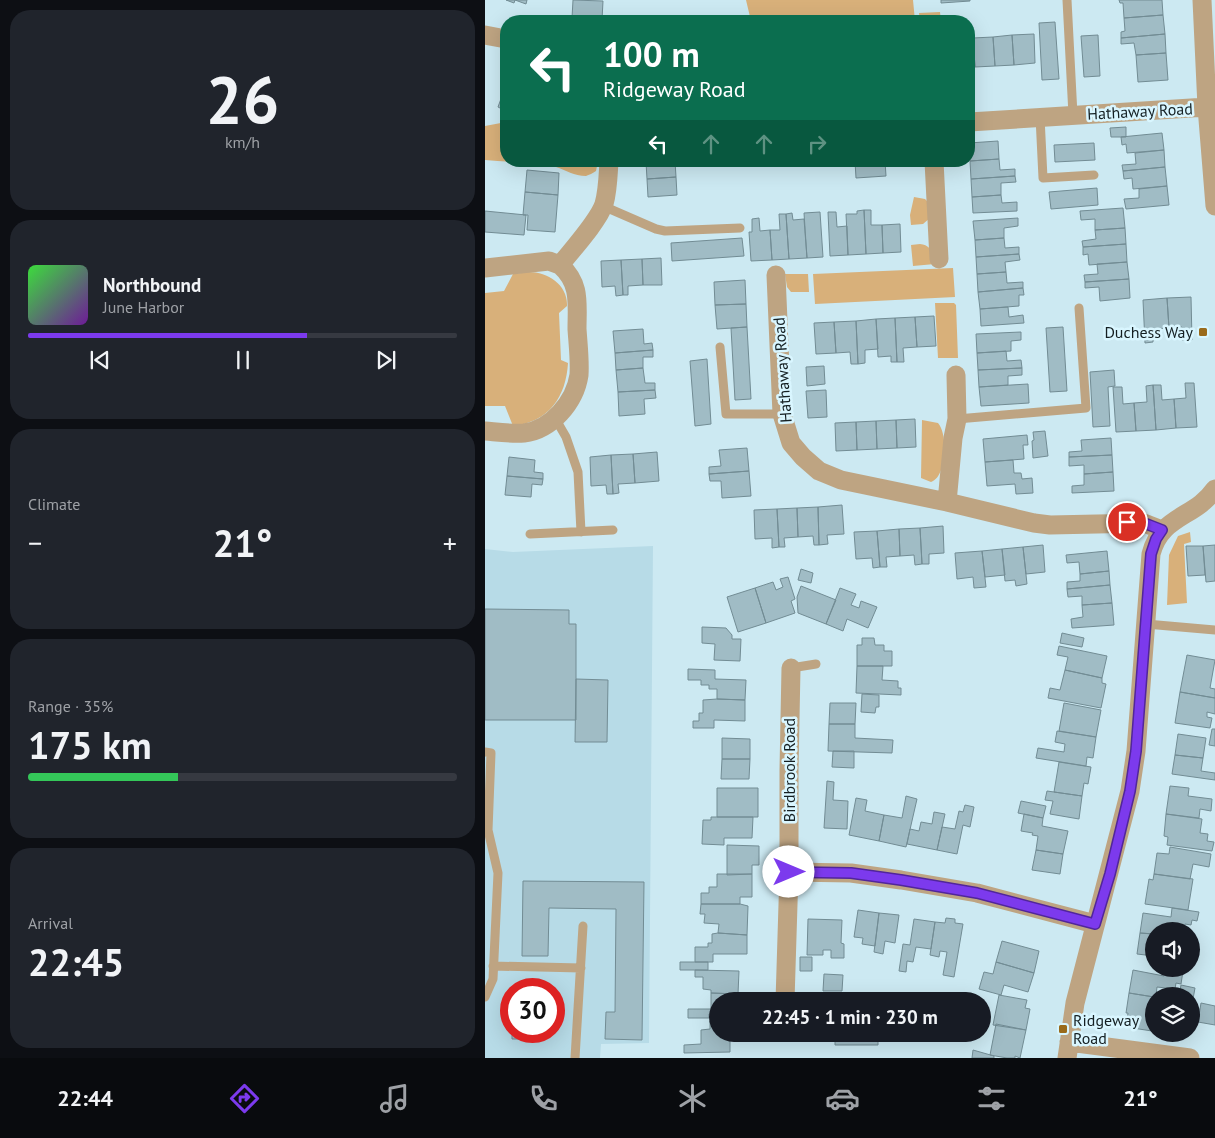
<!DOCTYPE html>
<meta charset="utf-8">
<style>
body{margin:0;font-family:"PT Sans",sans-serif;background:#20242c;color:#f1f3f6;height:100vh;display:flex;flex-direction:column;font-size:19px;white-space:nowrap}
*{box-sizing:border-box;margin:0}
p{font-size:16px;color:#9ea1a6}
.icon{flex:none;width:28px;height:28px;fill:none;stroke:currentColor;stroke-width:2;stroke-linecap:round;stroke-linejoin:round}
.map{position:relative;flex:1;overflow:hidden}
.drawer{display:flex;flex-direction:column;gap:10px;padding:10px;background:#0d0f14;width:485px}
.drawer>*{flex:none}
.guide{position:absolute;left:15px;top:15px;width:475px;height:152px;border-radius:20px;box-shadow:0 5px 20px #0002;background:#0b6e4f;color:#fff;overflow:hidden}
.fabs{position:absolute;left:660px;top:922px;display:grid;gap:10px}
.fabs a{display:grid;place-items:center;width:55px;height:55px;border-radius:50%;background:#171b24;box-shadow:0 5px 20px #0002;font-size:25px}
.speed{position:absolute;left:15px;top:978px;display:flex;gap:10px;font-size:25px;font-weight:700;text-align:center}
.speed>*{display:grid;place-content:center;width:65px;height:65px;border-radius:50%;background:#171b24;box-shadow:0 5px 20px #0002;line-height:1}
.speed .limit{border:8px solid #d22;background:#fff;color:#111}
.pin{position:absolute;display:grid;place-items:center;width:42px;height:42px;color:#fff;margin:-21px;border:2px solid #fff;border-radius:50%;box-shadow:0 1px 5px #0007}
.me{position:absolute;width:55px;margin:-28px;rotate:90deg;stroke-linejoin:round;filter:drop-shadow(0 0 4px #0008)}
.turn{display:flex;align-items:center;gap:18px;height:105px;padding:0 20px;font-size:22px}
.turn .icon{width:65px;height:65px;stroke-width:2.5}
.turn b{display:block;font-size:35px;line-height:42px}
.lanes{display:flex;align-items:center;height:48px;padding:0 20px;background:#0003;justify-content:center;gap:25px;direction:ltr}
.lanes .off{opacity:.35}
.big{font-size:38px;font-weight:700;line-height:1.1}
.drawer .tile{flex:1;display:flex;flex-direction:column;justify-content:center;gap:8px;min-width:0;padding:0 18px;border-radius:20px;background:#20242c}
.drawer .dial{align-items:center;gap:0}
.dial b{font-size:65px;line-height:1}
.song{display:flex;align-items:center;gap:15px}
.cover{width:60px;height:60px;border-radius:8px;background:linear-gradient(135deg,hsl(120 70% 55%),hsl(280 70% 35%))}
.played{height:5px;border-radius:2px;background:linear-gradient(90deg,#7c3aed 65%,#363941 65%)}
.keys{display:flex;justify-content:space-around;direction:ltr}
.heat{display:flex;justify-content:space-between;align-items:center;font-size:28px;direction:ltr}
.charge{height:8px;border-radius:4px;background:linear-gradient(90deg,#34c759 35%,#363941 0)}
.trip{position:absolute;left:224px;top:992px;width:282px;height:50px;border-radius:25px;background:#171b24;box-shadow:0 5px 20px #0002;font-weight:700;line-height:50px;text-align:center}
.dock{display:flex;height:80px;justify-content:space-around;align-items:center;background:#090b0e;color:#9ea1a6}
.dock .icon{width:35px;height:35px}
.dock .current{color:#7c3aed}
.dock b{font-size:22px;color:#f1f3f6}
main{display:flex;flex:1;min-height:0}
.map>svg:first-child{display:block}
.built{fill:#b7dbe7;fill-rule:evenodd}
.green{fill:#d8b07a}
.building{fill:#a0bcc5;stroke:#728c94}
.lines{fill:none;stroke-linecap:round;stroke-linejoin:round}
.lane{stroke:#bea482;stroke-width:9}
.street{stroke:#bea482;stroke-width:19}
.route-casing{stroke:#51269a;stroke-width:12}
.route{stroke:#7c3aed;stroke-width:9}
.poi-dot{fill:#996a1b;stroke:#d9f6ff;stroke-width:2}
.labels{text-anchor:middle;dominant-baseline:central;stroke-width:5;stroke-linejoin:round;paint-order:stroke}
.street-label{font-size:16px;fill:#141f22;stroke:#d9f6ff}
.poi-label{font-size:16px;fill:#141f22;stroke:#d9f6ff;text-anchor:end}
</style>
<main>
<section class="drawer">
<div class="tile dial"><b>26</b><p>km/h</p></div>
<div class="tile">
<div class="song"><i class="cover"></i><div><b>Northbound</b><p>June Harbor</p></div></div>
<div class="played"></div>
<div class="keys"><svg class="icon" aria-label="previous" viewBox="0 0 24 24"><path d="M18 5L8 12l10 7zM5 5v14"/></svg><svg class="icon" aria-label="pause" viewBox="0 0 24 24"><path d="M8 5v14M16 5v14"/></svg><svg class="icon" aria-label="next" viewBox="0 0 24 24"><path d="M6 5l10 7-10 7zM19 5v14"/></svg></div>
</div>
<div class="tile"><p>Climate</p>
<div class="heat"><a>−</a><b class="big">21°</b><a>+</a></div>
</div>
<div class="tile"><p>Range · 35%</p><b class="big">175 km</b><div class="charge"></div></div>
<div class="tile"><p>Arrival</p><b class="big">22:45</b></div>
</section>
<div class="map">
<svg width="730" height="1058" viewBox="0 0 730 1058">
<rect width="100%" height="100%" fill="#cce9f2"/>
<!-- built -->
<path class="built" d="M168,546L164,1043L116,1044L115,1058H0V549L28,552ZM26,989H69V1031H26Z"/>
<!-- green -->
<path class="green" d="M261,0H428L430,21H266Z
M455,12L456,21H435L434,13Z
M21,122V161H113L111,171C108,173 104,175 101,176C89,176 81,170 71,167C47,162 24,162 0,160V126Z
M429,197L440,199L445,204V218L438,224L426,225L425,215Z
M435,244C447,245 447,254 450,264L428,266L426,245Z
M468,268L470,297L330,304L328,274Z
M44,272C63,272 83,285 82,306L74,313L76,360L83,363C81,397 64,422 28,426L20,406H0V293L19,291L28,274Z
M300,274H323L324,292H306L302,287Z
M450,303H469L471,305L473,358H453Z
M437,420L453,423C463,434 462,477 446,482L436,478Z
M705,532L706,542L699,544L702,603L682,605L684,555L693,536Z"/>
<!-- building -->
<path class="building" d="M21,0H42L41,4L30,0L29,3Z
M88,0L118,1L117,20L87,18Z
M456,0H485V1L456,3Z
M634,0H677L678,15L639,18L638,3H635Z
M678,15L680,34L636,38V32L640,31L639,18Z
M570,22L574,79L557,80L554,23Z
M549,34L550,63L529,65L527,35Z
M680,34L681,53L651,55L649,43L636,44V38Z
M527,35L529,65L510,66L508,37Z
M613,35L615,76L599,77L596,36Z
M508,37L510,66L490,67L488,38Z
M488,38L490,67L484,68V39Z
M681,53L683,80L653,82L651,55Z
M21,85V111L13,107Z
M641,127V137H626L625,128Z
M677,133L679,150L642,153L641,144L637,145L636,137Z
M513,141L514,159L485,161L484,143Z
M609,143L610,160L570,162L569,145Z
M679,150L680,167L638,171L637,165L651,164L650,153Z
M514,159L515,170L530,169V176L486,179L485,161Z
M190,161L191,177L162,179L161,162Z
M370,161H400L401,176L371,178Z
M680,167L682,186L648,189L647,178L639,179L638,171Z
M42,170L74,173L73,195L40,192Z
M530,176L531,182L516,183V195L487,197L486,179Z
M191,177L192,195L163,197L162,179Z
M682,186L684,205L641,209L639,199L654,198V189Z
M612,188L613,205L566,209L564,192Z
M40,192L73,195L70,232L42,230L43,215H38Z
M516,195L517,203L532,202V211L488,213L487,197Z
M638,208L640,228L610,230V219L596,220L595,211Z
M379,210H386V225H397L398,253L381,254Z
M379,210L381,254L363,255L361,214H372V211Z
M0,211L41,215L39,235L0,232Z
M335,212L338,257L322,258L319,213Z
M343,212H351L352,227L362,226L363,255L345,256Z
M307,213L308,220L319,219L322,258L304,259L301,214Z
M294,214H301L304,259L287,260L285,230H295Z
M274,218L275,231L285,230L287,260L266,261L264,232H267V219Z
M533,218V226L519,228V238L490,240L488,221Z
M415,224L416,252L398,253L397,225Z
M640,228L641,244L598,247L597,241L611,239L610,230Z
M257,238L259,256L187,261L186,243Z
M519,238L520,248L534,247V254L491,257L490,240Z
M641,244L642,262L604,265L603,254L598,255V247Z
M534,254L535,260L520,262L521,272L492,274L491,257Z
M176,258L177,285H158L157,259Z
M157,259L158,285L143,286V295H138L136,260Z
M136,260L138,295L131,296L130,286L117,287L116,261Z
M642,262L644,279L600,282L599,275L613,274L612,264Z
M521,272L522,283L538,282V288L493,292L492,274Z
M644,279L645,298L615,301L614,287L600,288V282Z
M260,280L261,304L230,305L229,282Z
M538,288L539,295H534V306L495,309L493,292Z
M706,297L707,340H697V327L684,328L682,298Z
M682,298L684,328L668,329V342L660,343L658,300Z
M261,304L262,327L232,329L230,305Z
M523,307L524,317L538,315L539,323L496,326L495,309Z
M449,316L451,346L432,347L430,317Z
M430,317L432,347L418,348L419,362H412L410,318Z
M410,318L412,362H406V356L393,357L391,319Z
M391,319L393,349L380,350V363L373,364L371,321Z
M371,321L373,364H366L365,352L351,353L349,322Z
M349,322L351,353L331,354L329,323Z
M262,327L266,399L250,400L246,328Z
M578,327L582,391L565,392L561,328Z
M158,329L159,344L167,343L168,350L130,353L128,331Z
M536,332V340L526,341V351L492,353L491,334Z
M168,350V357H158V368L131,370L130,353Z
M521,351L522,361L536,360L537,368L493,370L492,353Z
M222,359L226,424L210,426L205,361Z
M339,366L340,384L322,386L321,367Z
M158,368L160,383H170V390L133,392L131,370Z
M537,368V375L523,376V385L494,387L493,370Z
M629,370L630,386L623,387L625,426L608,427L605,372Z
M700,383H709L712,427L691,428L689,399L701,398Z
M543,384L544,403L496,406L494,387Z
M668,385H676L677,400L689,399L691,428L671,430Z
M668,385L671,430L651,431L649,403L662,402L661,386Z
M628,387H637L638,404L649,403L651,431L631,432Z
M170,390L171,398L159,399L160,414L134,416L133,392Z
M341,390L342,417L323,418L321,391Z
M430,419L431,447L412,448L411,420Z
M411,420L412,448L392,449L391,421Z
M391,421L392,449L372,450L371,422Z
M371,422L372,450L351,451L350,423Z
M560,431L563,456L548,458L547,441L549,440L548,432Z
M542,435L543,445H538L539,459L500,462L498,439Z
M626,438L627,455L584,457V452L597,451L596,440Z
M262,448L264,471L224,474V467L236,466L234,450Z
M172,452L174,481L150,483L148,454Z
M148,454L150,483L133,484L134,493L128,494L126,455Z
M126,455L128,494H122L121,485L106,486L105,457Z
M627,455L628,472L599,474V465L584,466V457Z
M24,457L50,460L49,472L58,473V479L22,476Z
M528,460L529,473H536L537,479L547,478L548,493L531,494L530,484L502,486L500,462Z
M264,471L266,496L237,498L236,481H225L224,474Z
M628,472L629,491L587,493V486L599,485V474Z
M22,476L58,479L57,485L47,484L46,497L20,495Z
M357,505L359,534L342,535L343,544L334,545L333,507Z
M333,507L334,545H329L328,536L313,537L312,508Z
M312,508L313,537L299,538L300,547H294L292,509Z
M292,509L294,547L287,548V538L270,539L269,510Z
M458,526L459,553L444,554V564H437L435,528Z
M435,528L437,564L430,565L429,555L415,556L414,529Z
M414,529L415,556L401,557L402,567H395L392,531Z
M392,531L395,567L388,568L387,558L371,559L369,532Z
M558,545L560,572L541,574L538,547Z
M730,545V581L721,582L718,546Z
M701,546H718L720,575L703,576Z
M538,547L542,584L531,586L530,580L520,581L517,549Z
M517,549L520,575L500,577L497,551Z
M497,551L501,587L489,588L488,577L472,579L470,553Z
M622,551L624,571L595,574L594,562L582,563L581,555Z
M316,569L328,573L326,583L313,580Z
M624,571L625,585L582,589V582L595,581V574Z
M303,577L310,599L306,601L310,613L281,623L270,588L288,582L291,590L298,587L295,579Z
M625,585L627,603L597,605V596L583,597L582,589Z
M316,586L351,600L341,624L313,613L312,597Z
M270,588L281,623L253,632L242,597Z
M355,588L371,594L366,605L374,608L376,601L392,607L383,628L362,619L358,631L341,624Z
M627,603L629,625L587,628L586,619L598,617L597,605Z
M0,609L84,610V624H91V720H0Z
M217,627L241,628L247,635V639H256L255,661L229,660L230,644L217,643Z
M577,633L599,638L597,647L575,643Z
M377,638H389L390,645H399V651H407V666H372V645H377Z
M574,646L622,656L617,678L580,670L583,657L572,655Z
M702,655L730,660L725,688L730,689V698L695,692Z
M372,666H398L397,680L413,681V688H416V695L371,693Z
M203,669L230,670V679L261,680L260,700L232,699V689H224V685H216V680H203Z
M580,670L617,678V683L621,684L616,708L563,698L565,688L575,690Z
M91,679L123,680L122,742H90Z
M695,692L730,698V714L722,712V717L727,718L725,728L690,723Z
M377,694L394,695V707H391L390,713L376,712Z
M232,699L260,700V721L229,720V728H208V721H214V713H218V700Z
M345,703H371L370,724H344Z
M579,703L616,710L611,737L574,731Z
M344,724H370V738L408,740L407,753L343,751Z
M727,729H730V746L724,745Z
M572,731L611,737L608,758L602,757L601,766L551,758L553,748L579,752L580,744L570,742Z
M693,734L721,738L718,758L690,755Z
M237,738L265,739V759H237Z
M348,751H369V768L347,767Z
M690,755L718,758L716,771L730,773V780L687,774Z
M237,759H265L264,779H236Z
M574,762L606,767L603,784L599,783L597,796L569,792Z
M342,781L349,782L348,800L363,801L362,829L339,828Z
M685,786L704,788L703,796L727,799L726,811L715,809L714,818L681,814Z
M232,788H273V817H232Z
M562,791L597,796L594,819L565,814L568,801L560,800Z
M421,796L432,799L421,847L394,841L399,815L417,818Z
M371,798L382,800L380,811L399,815L394,841L364,835Z
M536,801L561,806L558,818L533,813Z
M480,805L489,807L485,827L478,825L472,854L452,850L457,827L470,829L474,811L478,812Z
M449,812L460,814L452,850L422,844L425,829L434,831L436,822L447,824Z
M539,814L558,818L557,826L583,831L578,854L551,850L553,836L547,835L548,833L536,831Z
M681,814L717,819L715,833L723,834L722,841L729,842L727,851L682,845L683,837L679,836Z
M226,817H268L267,838H239V845L217,844L218,820H226Z
M242,845L274,846V865H267V874L242,875Z
M685,847L726,854L724,867L708,864L705,879L669,874L672,853L684,854Z
M551,850L578,854L575,874L547,870Z
M232,874H267V897H255V904H216V893H224V887H232Z
M669,874L708,879L703,910L660,904L664,879L668,880Z
M38,881L159,882L157,1040L120,1039L121,1012H130L131,909L64,908L63,956H37Z
M216,904H255L263,906L262,935L233,933L234,924L219,923L220,914H215Z
M687,908L714,912L712,921L707,920L706,925L700,924L699,929L685,927V931H669V934L655,933L658,913L686,917Z
M373,910L394,913L390,946L377,944L378,938L369,937Z
M394,913L414,915L410,943L400,941L398,954L389,952Z
M461,918L470,919V923L478,924L469,977L458,975L462,952L455,951L454,957L445,955L450,922L460,923Z
M323,919L357,920L356,943L359,944V958H346V950H338V955H322Z
M429,919L450,922L446,949L431,947L428,962L422,961L421,972L414,971L418,944L425,945Z
M233,933L262,935V954H228V962H210V947H223V943H227V934Z
M655,933L669,934V956L652,954Z
M517,941L554,951L549,973L511,962Z
M315,957H327V971H315Z
M195,962H223V970H195Z
M511,962L549,973L543,992L519,985L516,995L494,989L499,972L508,974Z
M681,969L698,971L696,984L691,983L690,989L672,987L671,996L669,997L644,993L648,970L679,976Z
M210,970L254,971L253,994L226,993V990L218,989V977H210Z
M339,974L358,975L357,991H338Z
M696,985L710,988L708,999L706,996H694Z
M226,993L253,994V1001H232V1014H224V1018H203V1009H226Z
M644,993L669,997L667,1031L641,1027L643,1013H641Z
M349,995H383V1001H349Z
M514,995L542,1000L540,1008L545,1009L541,1030L508,1025Z
M716,1003L730,1006V1025L713,1022Z
M225,1021H232V1034H245V1052L199,1053V1045L216,1044V1030L225,1029Z
M511,1024L541,1030L535,1058L530,1056V1058H522L505,1055Z
M27,1031H55V1039H27Z
M350,1034H386V1038H393V1045H350Z
M488,1050L509,1056V1058H487Z"/>
<g class="lines">
<!-- lane -->
<path class="lane" d="M582,0L588,115
M555,117L558,178L609,175
M118,206L171,229L180,231L255,228
M235,347L241,414H297
M70,418L81,437L93,472L96,532
M472,419L601,408L594,308
M45,534L128,530
M661,624L730,630
M306,668L331,664
M0,752L6,753L3,830L13,873L8,979L0,997
M8,966L96,968
M90,1058L98,926"/>
<!-- street -->
<path class="street" d="M717,0L722,107L730,206
M0,35L21,39
M484,122L722,107
M449,161L454,259
M0,268L64,261L75,265
M291,275L297,414L306,443L318,457L334,471L356,480L462,502L549,523L565,525L659,523L677,530
M0,431C12,432 26,434 39,433C66,430 90,402 94,375C95,360 93,344 92,329C92,303 96,284 75,265C87,250 114,220 119,204C123,190 123,176 124,161
M462,502L468,438L472,419L471,375
M304,872L366,873L416,880L492,893L610,924
M300,1001L304,872V770L306,668
M584,1042L705,1058
M582,1058L590,1003L645,791L651,751L666,554C676,515 710,518 730,489"/>
</g>
<g class="lines">
<defs>
<path id="route" d="M304,872L366,873L416,880L492,893L610,924L625,874L645,791L651,751L666,554L671,539L677,530L659,523L642,522"/>
</defs>
<!-- route casing -->
<use href="#route" class="route-casing"/>
<!-- route -->
<use href="#route" class="route"/>
</g>
<!-- markers -->
<g class="poi-dot">
<rect x="713" y="327" width="10" height="10" rx="2.5"/>
<rect x="573" y="1024" width="10" height="10" rx="2.5"/>
</g>
<g class="labels">
<!-- street labels -->
<g class="street-label">
<text transform="translate(655 111) rotate(-3)">Hathaway Road</text>
<text transform="translate(297 370) rotate(-94)">Hathaway Road</text>
<text transform="translate(304 770) rotate(-90)">Birdbrook Road</text>
</g>
<!-- poi labels -->
<g class="poi-label">
<text x="708" y="332">Duchess Way</text>
<text x="588" y="1020" text-anchor="start">Ridgeway<tspan x="588" dy="18">Road</tspan></text>
</g>
</g>
</svg>
<div class="fabs">
<a><svg class="icon" aria-label="sound" viewBox="0 0 24 24"><path d="M4 9h4l5-4v14l-5-4H4zM17 9q2 3 0 6"/></svg></a>
<a><svg class="icon" aria-label="layers" viewBox="0 0 24 24"><path d="M12 4l9 5-9 5-9-5zM3 14l9 5 9-5"/></svg></a>
</div>
<div class="speed"><div class="limit">30</div></div>
<div class="pin" style="left:642px;top:522px;background:#d93025"><svg class="icon" aria-label="arrive" viewBox="0 0 24 24"><path d="M6 21V4h12l-3 4 3 4H6"/></svg></div>
<svg class="me" style="left:304px;top:872px" viewBox="-20 -20 40 40"><circle r="19" fill="#fff"/><path d="M0-13L10 11 0 6-10 11z" fill="#7c3aed"/></svg>
<div class="trip">22:45 · 1 min · 230 m</div>
<div class="guide">
<div class="turn"><svg class="icon" aria-label="left" viewBox="0 0 24 24"><path d="M17 20v-9H6M10 6l-5 5 5 5"/></svg><div><b>100 m</b>Ridgeway Road</div></div>
<div class="lanes"><svg class="icon" aria-label="left" viewBox="0 0 24 24"><path d="M17 20v-9H6M10 6l-5 5 5 5"/></svg><svg class="icon off" aria-label="ahead" viewBox="0 0 24 24"><path d="M12 20V5M6 11l6-6 6 6"/></svg><svg class="icon off" aria-label="ahead" viewBox="0 0 24 24"><path d="M12 20V5M6 11l6-6 6 6"/></svg><svg class="icon off" aria-label="right" viewBox="0 0 24 24"><path d="M7 20v-9h11M14 6l5 5-5 5"/></svg></div>
</div>
</div>
</main>
<nav class="dock">
<b>22:44</b>
<svg class="icon current" aria-label="directions" viewBox="0 0 24 24"><path d="M12 3l9 9-9 9-9-9zM9 14v-3h6M13 9l2 2-2 2"/></svg>
<svg class="icon" aria-label="music" viewBox="0 0 24 24"><path d="M9 18V5l10-2v13"/><circle cx="6" cy="18" r="3"/><circle cx="16" cy="16" r="3"/></svg>
<svg class="icon" aria-label="phone" viewBox="0 0 24 24"><path d="M5 4h4l2 5-3 2q2 4 5 5l2-3 5 2v4C11 20 4 13 5 4z"/></svg>
<svg class="icon" aria-label="climate" viewBox="0 0 24 24"><path d="M12 3v18M4 7l16 10M4 17L20 7"/></svg>
<svg class="icon" aria-label="car" viewBox="0 0 24 24"><path d="M5 17H2v-5l4-1 3-4h7l3 4 3 1v5h-3M9 17h6M6 11h13"/><circle cx="7" cy="17" r="2"/><circle cx="17" cy="17" r="2"/></svg>
<svg class="icon" aria-label="filters" viewBox="0 0 24 24"><path d="M4 7h16M4 17h16"/><circle cx="9" cy="7" r="2"/><circle cx="15" cy="17" r="2"/></svg>
<b>21°</b>
</nav>
